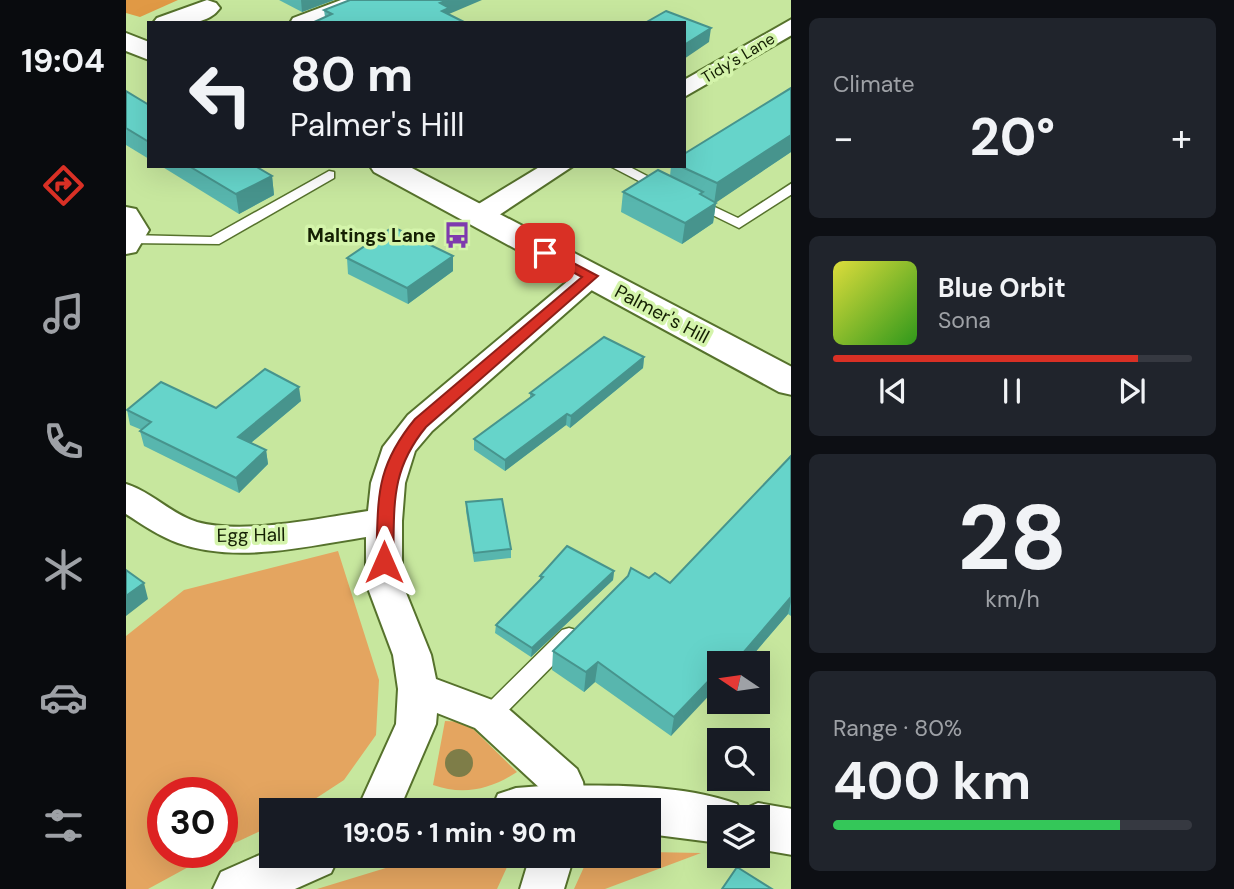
<!DOCTYPE html>
<meta charset="utf-8">
<style>
body{margin:0;font-family:"DM Sans",sans-serif;background:#20242c;color:#f1f3f6;height:100vh;display:flex;flex-direction:column;font-size:26px;white-space:nowrap}
*{box-sizing:border-box;margin:0}
p{font-size:23px;color:#9ea1a6}
.icon{flex:none;width:38px;height:38px;fill:none;stroke:currentColor;stroke-width:2;stroke-linecap:round;stroke-linejoin:round}
.map{position:relative;flex:1;overflow:hidden}
.side{display:flex;flex-direction:column;gap:18px;padding:18px;background:#0d0f14;width:443px}
.side>*{flex:none}
.guide{position:absolute;left:21px;top:21px;width:539px;height:147px;border-radius:0px;box-shadow:0 7px 28px #0002;background:#171b24;color:#f1f3f6;overflow:hidden}
.needle{width:46px;rotate:283deg}
.controls{position:absolute;left:581px;top:651px;display:grid;gap:14px}
.controls a{display:grid;place-items:center;width:63px;height:63px;border-radius:0px;background:#171b24;box-shadow:0 7px 28px #0002;font-size:35px}
.speed{position:absolute;left:21px;top:777px;display:flex;gap:14px;font-size:35px;font-weight:700;text-align:center}
.speed>*{display:grid;place-content:center;width:91px;height:91px;border-radius:50%;background:#171b24;box-shadow:0 7px 28px #0002;line-height:1}
.speed .limit{border:10px solid #d22;background:#fff;color:#111}
.pin{position:absolute;display:grid;place-items:center;width:60px;height:60px;color:#fff;margin:-30px;border-radius:14px;box-shadow:0 4px 10px #0006}
.me{position:absolute;width:77px;margin:-38px;rotate:0deg;stroke-linejoin:round;filter:drop-shadow(0 0 5px #0008)}
.turn{display:flex;align-items:center;gap:24px;height:147px;padding:0 28px;font-size:32px}
.turn .icon{width:91px;height:91px;stroke-width:2.5}
.turn b{display:block;font-size:49px;line-height:60px}
.big{font-size:52px;font-weight:700;line-height:1.1}
.side .tile{flex:1;display:flex;flex-direction:column;justify-content:center;gap:10px;min-width:0;padding:0 24px;border-radius:10px;background:#20242c}
.side .dial{align-items:center;gap:0}
.dial b{font-size:91px;line-height:1}
.song{display:flex;align-items:center;gap:21px}
.cover{width:84px;height:84px;border-radius:10px;background:linear-gradient(135deg,hsl(60 70% 55%),hsl(110 70% 35%))}
.played{height:7px;border-radius:4px;background:linear-gradient(90deg,#d93025 85%,#363941 85%)}
.keys{display:flex;justify-content:space-around;direction:ltr}
.heat{display:flex;justify-content:space-between;align-items:center;font-size:38px;direction:ltr}
.charge{height:10px;border-radius:5px;background:linear-gradient(90deg,#34c759 80%,#363941 0)}
.trip{position:absolute;left:133px;top:798px;width:402px;height:70px;border-radius:0px;background:#171b24;box-shadow:0 7px 28px #0002;font-weight:700;line-height:70px;text-align:center}
main{display:flex;flex:1;min-height:0}
.tabs{display:flex;flex-direction:column;width:126px;justify-content:space-around;align-items:center;background:#090b0e;color:#9ea1a6}
.tabs .icon{width:49px;height:49px}
.tabs .selected{color:#d93025}
.tabs b{font-size:32px;color:#f1f3f6}
.map>svg:first-child{display:block}
.green{fill:#e4a560}
.forest{fill:#e09945}
.lines{fill:none;stroke-linecap:round;stroke-linejoin:round}
.service-casing{stroke:#56722c;stroke-width:3}
.minor-casing{stroke:#56722c;stroke-width:4}
.secondary-casing{stroke:#56722c;stroke-width:4}
.service{fill:#fff;fill-rule:evenodd}
.minor{fill:#fff;fill-rule:evenodd}
.secondary{fill:#fff;fill-rule:evenodd}
.tree{fill:#7e7d48}
.wall{fill:#58b6ae}
.shaded-wall{fill:#47948d}
.building{fill:#66d4ca;stroke:#47948d;stroke-width:2}
.route{fill:#d93025;stroke:#8d1f18;stroke-width:2}
.labels{text-anchor:middle;dominant-baseline:central;stroke-width:7;stroke-linejoin:round;paint-order:stroke}
.far-street-label{font-size:16px;fill:#141f03;stroke:#d4f4ab}
.poi-label{font-size:19px;font-weight:bold;fill:#141f03;stroke:#d4f4ab;text-anchor:end}
.street-label{font-size:19px;fill:#141f03;stroke:#d4f4ab}
</style>
<main>
<nav class="tabs">
<b>19:04</b>
<svg class="icon selected" aria-label="directions" viewBox="0 0 24 24"><path d="M12 3l9 9-9 9-9-9zM9 14v-3h6M13 9l2 2-2 2"/></svg>
<svg class="icon" aria-label="music" viewBox="0 0 24 24"><path d="M9 18V5l10-2v13"/><circle cx="6" cy="18" r="3"/><circle cx="16" cy="16" r="3"/></svg>
<svg class="icon" aria-label="phone" viewBox="0 0 24 24"><path d="M5 4h4l2 5-3 2q2 4 5 5l2-3 5 2v4C11 20 4 13 5 4z"/></svg>
<svg class="icon" aria-label="climate" viewBox="0 0 24 24"><path d="M12 3v18M4 7l16 10M4 17L20 7"/></svg>
<svg class="icon" aria-label="car" viewBox="0 0 24 24"><path d="M5 17H2v-5l4-1 3-4h7l3 4 3 1v5h-3M9 17h6M6 11h13"/><circle cx="7" cy="17" r="2"/><circle cx="17" cy="17" r="2"/></svg>
<svg class="icon" aria-label="filters" viewBox="0 0 24 24"><path d="M4 7h16M4 17h16"/><circle cx="9" cy="7" r="2"/><circle cx="15" cy="17" r="2"/></svg>
</nav>
<div class="map">
<svg width="666" height="889" viewBox="0 0 666 889">
<rect width="100%" height="100%" fill="#c7e79e"/>
<!-- green -->
<path class="green" d="M212,551L253,680L250,735L218,780L172,810H145V826L96,849V793H37V852H90L22,889H0V636L58,590Z
M319,721L340,722L391,772C365,789 338,796 307,785Z
M523,852L575,853L479,889H448L463,856H523Z
M299,856H386L371,889H191Z"/>
<!-- forest -->
<path class="forest" d="M0,0H52L14,17L0,13Z"/>
<g class="lines">
<defs>
<path id="service" d="M484,166H502L546,189L544,192H534Z
M203,171L208,172V178L93,244L0,243V235H3L85,237Z
M666,183V194L613,228L560,202L562,199H572L612,218Z
M443,628L450,630L453,636L450,642L371,722L363,725L355,722L352,716L355,710L436,630Z"/>
<path id="minor" d="M215,0H245L242,5L195,23H164L167,18Z
M666,19V35L558,97V80Z
M415,166H447L361,223H341L337,217L341,211Z
M0,207L10,209L23,230L10,252L0,254Z
M465,267L475,270L479,276L475,282L306,431L289,451L279,483L276,521V583L305,655L310,679L377,704L451,769L457,782L461,810H419L416,790L349,728L311,713L310,724L273,810H231L270,724L272,689L267,655L240,583V537C181,546 111,564 52,543C33,536 17,525 0,514V484C26,492 45,514 71,522C119,535 193,518 242,511L245,483L257,447L282,415L455,270Z
M404,856H448L438,889H394Z"/>
<path id="secondary" d="M81,0L90,3L94,8C80,28 49,23 27,23L31,18Z
M0,33L23,42V60L0,51Z
M244,166H282L666,367V395L653,392L248,172Z
M416,786C476,785 554,783 611,804L614,811L632,803L666,809V855L632,849V817H593V843L523,834V810H365L372,794L390,788Z
M145,850V856H213L205,873L169,889H87L95,872Z"/>
</defs>
<!-- service casing -->
<use href="#service" class="service-casing"/>
<!-- minor casing -->
<use href="#minor" class="minor-casing"/>
<!-- secondary casing -->
<use href="#secondary" class="secondary-casing"/>
<!-- service -->
<use href="#service" class="service"/>
<!-- minor -->
<use href="#minor" class="minor"/>
<!-- secondary -->
<use href="#secondary" class="secondary"/>
</g>
<!-- trees -->
<circle class="tree" cx="333" cy="763" r="14"/>
<!-- wall -->
<path class="wall" d="M153,0H208L176,12Z
M198,10L323,14L199,17Z
M0,91L23,105V159L0,145Z
M665,152L590,202L587,223L556,244L495,212L497,192L544,176L545,166H558Z
M35,166H129L146,176L148,195L113,214Z
M221,258L327,271L282,304L222,274Z
M518,357L517,368L444,428L440,425L379,471L348,450V439L404,399V393Z
M175,401L125,443L140,450L142,464L113,493L18,446L14,431L16,430L4,425L1,410L90,408Z
M665,456V616L662,614L620,663H593L545,736L469,682L458,692L426,670L427,651L523,578L544,583Z
M340,502L385,549V558L348,562L340,511Z
M488,571L487,580L405,657L369,633L370,625L414,580V576Z"/>
<!-- shaded-wall -->
<path class="shaded-wall" d="M175,0H208L176,12Z
M322,0H356L323,14V23H316L314,3Z
M585,28L583,42L558,59V45Z
M665,135V152L588,204L591,183Z
M146,176L148,195L113,214L110,194Z
M590,203L587,223L556,244L559,223Z
M327,256V271L282,304L281,288Z
M518,357L517,368L444,428L445,416Z
M173,387L175,401L115,451L112,437Z
M441,414L440,425L379,471V460Z
M140,450L142,464L113,493L110,478Z
M488,571L487,580L405,657L406,648Z
M18,583L22,599L0,616V596Z
M665,597V602L662,614L620,663H611V660Z
M472,662L469,682L458,692L460,672Z
M593,670V685L545,736L548,717Z"/>
<!-- building -->
<path class="building" d="M224,0H322L314,3L323,8L316,11L340,23H186L206,14L198,10Z
M540,11L585,28L558,45V23H519Z
M665,88V135L591,183L554,166H558V154Z
M0,91L23,105V142L0,128Z
M63,166H129L146,176L110,194Z
M532,170L577,192L574,194L590,203L559,223L497,192Z
M267,227L327,256L281,288L221,258Z
M478,337L518,357L445,416L441,414L379,460L348,439L408,395L404,393Z
M139,369L173,387L112,437L140,450L110,478L14,431L25,422L1,410L35,382L90,408Z
M665,456V597L611,660L606,657L600,663H593V670L548,717L472,662L460,672L427,651L502,576L505,568L523,578L529,573L544,583Z
M376,499L385,549L348,553L340,502Z
M441,546L488,571L406,648L370,625L417,577L414,576Z
M0,570L18,583L0,596Z
M611,867L646,889H596Z"/>
<!-- route -->
<path class="route" d="M419,248L472,276L300,427C263,472 269,507 267,562L258,569L252,567L250,562C253,500 247,470 289,419L456,277L415,255L413,253Z"/>
<!-- icons -->
<defs>
<symbol id="bus-bare" viewBox="-9 -9 18 18"><path d="M-5-6H5V4H4V6H2V4H-2V6H-4V4H-5ZM-3.5-4V0h7V-4ZM-3.5 1.2v1.5H-2V1.2ZM2 1.2v1.5H3.5V1.2Z" fill="#7e3aae" stroke="#d4f4ab" stroke-width="2.5" paint-order="stroke"/></symbol>
</defs>
<g fill-rule="evenodd">
<use href="#bus-bare" x="312" y="216" width="38" height="38"/>
</g>
<g class="labels">
<!-- far-street labels -->
<g class="far-street-label">
<text transform="translate(612 58) rotate(-31)">Tidy's Lane</text>
</g>
<!-- poi labels -->
<g class="poi-label">
<text x="310" y="235">Maltings Lane</text>
</g>
<!-- street labels -->
<g class="street-label">
<text transform="translate(536 314) rotate(28)">Palmer's Hill</text>
<text transform="translate(125 535) rotate(-1)">Egg Hall</text>
</g>
</g>
</svg>
<div class="controls">
<a><svg class="needle" viewBox="-14 -14 28 28"><path d="M0-13l5 13h-10z" fill="#e53935"/><path d="M0 13l5-13h-10z" fill="#9ea1a6"/></svg></a>
<a><svg class="icon" aria-label="search" viewBox="0 0 24 24"><circle cx="10" cy="10" r="6"/><path d="M15 15l6 6"/></svg></a>
<a><svg class="icon" aria-label="layers" viewBox="0 0 24 24"><path d="M12 4l9 5-9 5-9-5zM3 14l9 5 9-5"/></svg></a>
</div>
<div class="speed"><div class="limit">30</div></div>
<div class="pin" style="left:419px;top:253px;background:#d93025"><svg class="icon" aria-label="arrive" viewBox="0 0 24 24"><path d="M6 21V4h12l-3 4 3 4H6"/></svg></div>
<svg class="me" style="left:258px;top:562px" viewBox="-20 -20 40 40"><path d="M0-17L14 15 0 8-14 15z" fill="#d93025" stroke="#fff" stroke-width="4"/></svg>
<div class="trip">19:05 · 1 min · 90 m</div>
<div class="guide">
<div class="turn"><svg class="icon" aria-label="left" viewBox="0 0 24 24"><path d="M17 20v-9H6M10 6l-5 5 5 5"/></svg><div><b>80 m</b>Palmer's Hill</div></div>
</div>
</div>
<section class="side">
<div class="tile"><p>Climate</p>
<div class="heat"><a>−</a><b class="big">20°</b><a>+</a></div>
</div>
<div class="tile">
<div class="song"><i class="cover"></i><div><b>Blue Orbit</b><p>Sona</p></div></div>
<div class="played"></div>
<div class="keys"><svg class="icon" aria-label="previous" viewBox="0 0 24 24"><path d="M18 5L8 12l10 7zM5 5v14"/></svg><svg class="icon" aria-label="pause" viewBox="0 0 24 24"><path d="M8 5v14M16 5v14"/></svg><svg class="icon" aria-label="next" viewBox="0 0 24 24"><path d="M6 5l10 7-10 7zM19 5v14"/></svg></div>
</div>
<div class="tile dial"><b>28</b><p>km/h</p></div>
<div class="tile"><p>Range · 80%</p><b class="big">400 km</b><div class="charge"></div></div>
</section>
</main>
